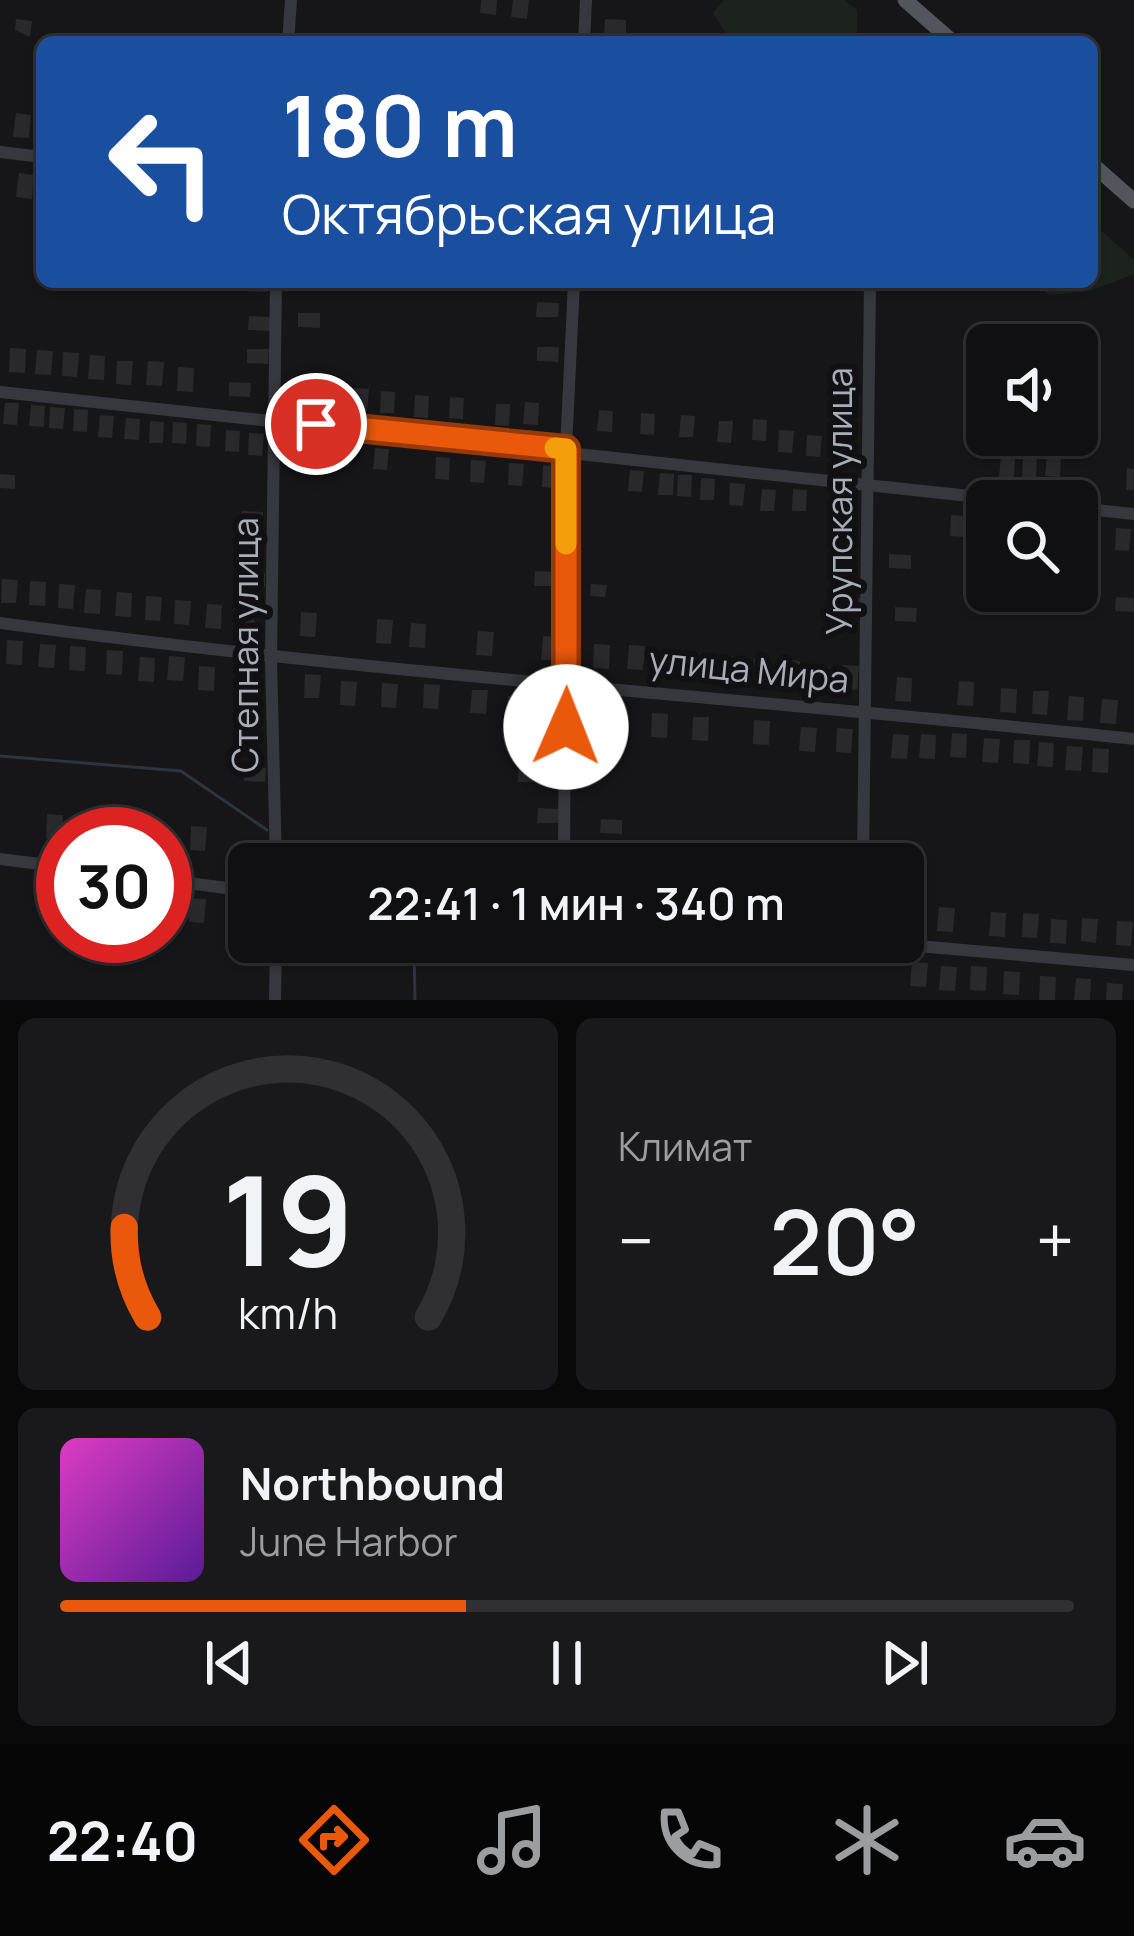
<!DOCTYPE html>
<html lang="ru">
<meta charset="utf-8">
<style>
body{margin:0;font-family:Manrope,sans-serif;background:#19191b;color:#f1f3f6;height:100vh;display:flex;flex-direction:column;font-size:45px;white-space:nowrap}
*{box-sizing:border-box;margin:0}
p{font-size:39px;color:#9c9d9f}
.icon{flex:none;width:66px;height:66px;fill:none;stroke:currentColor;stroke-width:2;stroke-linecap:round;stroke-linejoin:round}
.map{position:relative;height:1000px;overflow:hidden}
.drawer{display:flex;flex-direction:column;gap:18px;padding:18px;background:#09090a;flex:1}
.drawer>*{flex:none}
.banner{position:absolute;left:36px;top:36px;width:1062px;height:252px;border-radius:18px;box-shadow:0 3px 9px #0004,0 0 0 3px #303032;background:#1a4fa0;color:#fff;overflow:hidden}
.buttons{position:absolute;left:966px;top:324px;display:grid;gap:24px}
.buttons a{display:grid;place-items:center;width:132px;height:132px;border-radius:18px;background:#101012;box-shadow:0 3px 9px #0004,0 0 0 3px #303032;font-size:60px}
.speed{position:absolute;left:36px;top:807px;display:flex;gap:24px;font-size:60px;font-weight:700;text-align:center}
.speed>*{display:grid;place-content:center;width:156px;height:156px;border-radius:50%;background:#101012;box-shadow:0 3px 9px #0004,0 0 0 3px #303032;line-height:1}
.speed .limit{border:18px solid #d22;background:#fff;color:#111}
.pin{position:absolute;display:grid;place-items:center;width:102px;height:102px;color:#fff;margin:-51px;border:6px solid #fff;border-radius:50%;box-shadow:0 3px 12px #0007}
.me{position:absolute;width:132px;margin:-66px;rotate:1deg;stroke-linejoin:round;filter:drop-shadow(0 0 9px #0008)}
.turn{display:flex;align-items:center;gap:42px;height:252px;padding:0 48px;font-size:54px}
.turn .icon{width:156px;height:156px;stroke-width:2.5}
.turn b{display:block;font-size:84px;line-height:102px}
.big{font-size:90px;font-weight:600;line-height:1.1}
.drawer .widget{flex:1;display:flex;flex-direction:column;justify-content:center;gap:18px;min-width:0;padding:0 42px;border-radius:18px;background:#19191b}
.drawer .dial{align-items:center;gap:0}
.dial svg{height:312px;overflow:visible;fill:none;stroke:#303032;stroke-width:7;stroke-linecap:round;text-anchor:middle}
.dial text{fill:#f1f3f6;stroke:none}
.song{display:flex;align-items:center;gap:36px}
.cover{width:144px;height:144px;border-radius:18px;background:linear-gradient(135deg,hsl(310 70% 55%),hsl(270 70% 35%))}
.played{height:12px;border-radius:6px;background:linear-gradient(90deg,#ea580c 40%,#303032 40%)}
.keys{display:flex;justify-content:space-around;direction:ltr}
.heat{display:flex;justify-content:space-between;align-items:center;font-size:66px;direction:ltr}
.drawer .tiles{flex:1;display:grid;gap:18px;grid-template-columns:1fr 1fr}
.widget:last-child{grid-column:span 2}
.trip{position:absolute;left:228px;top:843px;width:696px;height:120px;border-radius:18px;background:#101012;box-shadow:0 3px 9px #0004,0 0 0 3px #303032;font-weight:600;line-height:120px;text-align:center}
.dock{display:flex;height:192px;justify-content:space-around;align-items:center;background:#060607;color:#9c9d9f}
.dock .icon{width:84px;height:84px}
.dock .on{color:#ea580c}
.dock b{font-size:54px;color:#f1f3f6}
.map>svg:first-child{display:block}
.green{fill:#1c231d}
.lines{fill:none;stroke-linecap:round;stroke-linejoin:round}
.stream{stroke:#2c353c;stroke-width:3}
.building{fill:#29292c}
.minor{stroke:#37383d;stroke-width:12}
.major{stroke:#53555c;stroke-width:15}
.route-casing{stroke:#983908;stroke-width:30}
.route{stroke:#ea580c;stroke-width:21}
.slow{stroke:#f59e0b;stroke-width:21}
.labels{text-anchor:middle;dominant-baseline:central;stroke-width:12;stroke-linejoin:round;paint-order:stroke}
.street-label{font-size:36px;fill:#a8adb8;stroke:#111113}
</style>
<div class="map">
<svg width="1134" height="1000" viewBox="0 0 1134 1000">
<rect width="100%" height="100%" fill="#161618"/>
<!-- green -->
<path class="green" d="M724,0H844L857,10V42H732L713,13Z
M1092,222L1134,260V274L1090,291L1049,295L1034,282H1092Z"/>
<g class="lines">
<!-- stream -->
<path class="stream" d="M0,756L181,771L267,830
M283,841L317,864
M414,942L415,1000"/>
</g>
<!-- building -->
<path class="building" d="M481,0H497L496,15L480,13Z
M513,0H529L527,19L511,17Z
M16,19L32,21L30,37L15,30Z
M605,19L626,20V35L604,34Z
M16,113L31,115L29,138L13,137Z
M19,173L34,175L32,199L16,197Z
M246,282H268L267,292L246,291Z
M537,302L559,303L558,317H536Z
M298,313H320V328L298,327Z
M249,316L270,317V331L248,330Z
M537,347H559L558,362L537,361Z
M10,348L26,349L25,373L9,372Z
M247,349H269L268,364L247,363Z
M37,350L53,351L51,375L35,374Z
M63,352L79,353L77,377L62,376Z
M90,355L105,356L104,380L88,379Z
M117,361H133L131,385L116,384Z
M148,361L164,362L162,386L146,385Z
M178,367L194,368L193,392L177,391Z
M229,382L251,383L250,397L229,396Z
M321,387L335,388L334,409L320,408Z
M354,388L369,389L367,411L353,410Z
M381,391L395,392L394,413H380Z
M415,395L429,396L428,418L414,417Z
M450,397L464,398L463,419L449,418Z
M525,402L539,403L538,425L523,424Z
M5,403H19L17,425L3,424Z
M496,404H510L509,426L495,425Z
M31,405L45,406L44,427L29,426Z
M50,407L65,408L63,429L49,428Z
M74,409L88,410L87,432L73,431Z
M599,410L613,411L612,432L597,431Z
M641,413L655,414L654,435L640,434Z
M100,415L114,416L112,438L98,437Z
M681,415L695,416L693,437H679Z
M126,418L140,419L139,440L124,439Z
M753,419L767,420L766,441L752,440Z
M150,421L164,422L163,443H149Z
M719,421H733L731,443L717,442Z
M173,422L187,423L186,444L172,443Z
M197,424L211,425L210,447L196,446Z
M226,430L240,431L239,452L225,451Z
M779,430L794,431L792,453L778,452Z
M249,433L264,434L262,456L248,455Z
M807,435L822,436L820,457L806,456Z
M838,438H853L851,460L837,459Z
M307,443L321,444L320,465H306Z
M336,445L350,446L349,467H335Z
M375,448L389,449L387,470L373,469Z
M1047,455H1061L1060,477L1045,476Z
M1001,456L1015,457L1014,478L999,477Z
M436,457L450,458L449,480L435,479Z
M1023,457L1037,458L1036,479L1022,478Z
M471,460L486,461L484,483L470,482Z
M509,463L524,464L522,486L508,485Z
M543,465L557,466L556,488L542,487Z
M1127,468L1134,469V490H1126Z
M630,470L644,471L642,492L628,491Z
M660,473L674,474L673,495H658Z
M0,474L15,475V489L0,488Z
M678,475H692L691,497L677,496Z
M701,478L715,479L714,500H700Z
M730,483L745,484L743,506L729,505Z
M762,489L776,490L774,511H760Z
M793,489L807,490L806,511H792Z
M829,499L844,500L842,521L828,520Z
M242,511L263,512V526L241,525Z
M951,515L966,516L964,537L950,536Z
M1084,527L1098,528L1097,549L1083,548Z
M1116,528L1131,529L1129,551L1115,550Z
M889,554L911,555V569L889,568Z
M535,571L557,572L556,586H534Z
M244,572L265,573V587H243Z
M2,579L18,580L16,603H1Z
M30,581L46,582L45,606L29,605Z
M59,584L75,585L73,609L58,608Z
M591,584L607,585L605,597L590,596Z
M86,589L101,590L100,614L84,613Z
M117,592L132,593L131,617L115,616Z
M146,596L162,597L160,621L145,620Z
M839,597L860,598V612L838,611Z
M1116,597L1134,598V612L1115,611Z
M175,600L191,601L189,625L174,624Z
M207,604L222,605L221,629L205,628Z
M240,606L255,607L254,631L238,630Z
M895,607L917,608L916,622L895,621Z
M301,612L317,613L315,637L300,636Z
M377,619L393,620L391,644L376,643Z
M411,623L426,624L425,648L409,647Z
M478,631L494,632L492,656L476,655Z
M543,636L559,637L557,660H541Z
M7,640L23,641L22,665L6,664Z
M40,644L56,645L54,668L38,667Z
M594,644L610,645L609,669L593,668Z
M629,645L645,646L643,670L627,669Z
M70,646L86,647L85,671L69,670Z
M107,650L123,651L122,675L106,674Z
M660,651L676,652L675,676L659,675Z
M693,653L709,654L707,678L692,676Z
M169,656L185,657L183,681L167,680Z
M722,656L738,657L736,681L720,680Z
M140,657L155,658L154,682L138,681Z
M754,658L770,659L768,683L752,682Z
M784,660L800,661L799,685L783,684Z
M843,665L859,666L857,690L842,689Z
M199,666L215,667L214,691L198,690Z
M814,666L830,667L828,691L813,690Z
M243,670L258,671L257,695L241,694Z
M305,674L321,675L319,698H304Z
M897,677L912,678L911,702L895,701Z
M341,681L357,682L355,706L340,705Z
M959,681L974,682L973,706L957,705Z
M382,683L398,684L396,708L381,707Z
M424,684L440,685L438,709L423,708Z
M1001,688L1017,689L1016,713L1000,712Z
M472,690H488L486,714L470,713Z
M1033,691H1049L1047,715L1032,714Z
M508,696L524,697L523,721L507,720Z
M1069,696L1084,697L1083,721L1067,720Z
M537,699L553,700L551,724L535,723Z
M1102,699L1118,700L1116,724L1100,723Z
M597,705L613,706L612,730L596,729Z
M652,713L668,714L667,738L651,737Z
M693,717H709L708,741L692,740Z
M754,720L770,721L769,745L753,744Z
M801,727L817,728L815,752L799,751Z
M837,728L853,729L851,753L836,752Z
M952,733L967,734L966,758L950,757Z
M893,734L909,735L907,759L891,758Z
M921,734L936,735L935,759L919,758Z
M984,738L1000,739L998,763L982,762Z
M1014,740H1030L1029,764L1013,763Z
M1039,742L1054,743L1053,767L1037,766Z
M1067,746L1083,747L1081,771L1065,770Z
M1093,748L1109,749L1108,773L1092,772Z
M519,759H533V782H518Z
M244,767L266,768L265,782L244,781Z
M538,808L559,809V823H537Z
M47,814L63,815L62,839L46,838Z
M90,818L106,819L105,834H89Z
M125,819L141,820L140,834H124Z
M601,819L622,820V834L600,833Z
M191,826L207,827L205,851L190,850Z
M190,898L206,899L204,923L189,922Z
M903,901L917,902L915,926L903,925Z
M238,905H249V929H237Z
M939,907L955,908L953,932L937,931Z
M991,912L1006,913L1005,937L989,936Z
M1023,913L1039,914L1037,938L1022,937Z
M1082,918L1098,919L1096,943L1081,941Z
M1051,919L1067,920L1066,944L1050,943Z
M1117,921L1133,922L1131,946L1116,945Z
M912,962L928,963L926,987L910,986Z
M941,966L957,967L955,991L939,990Z
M971,966L987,967L986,991L970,990Z
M1004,971L1020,972L1019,995L1003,994Z
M1040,976L1056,977L1055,1000H1039Z
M1076,978L1091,979L1090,1000H1074Z
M1107,983L1123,984L1122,1000H1106Z"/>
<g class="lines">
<!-- minor -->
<path class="minor" d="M288,42L291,0
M584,42L586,0
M0,152L42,157
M0,392L1016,501
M1077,508L1134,514
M0,623C377,674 756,699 1134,739
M0,859L63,867
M276,864L271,659L276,282
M564,864L566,449L574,282
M863,864L870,282
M165,880L249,891
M872,942L1134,965
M275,1000L276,942"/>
<!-- major -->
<path class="major" d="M905,0L953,42
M1092,164L1134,201"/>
</g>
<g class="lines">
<defs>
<path id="route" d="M316,424L566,449V727"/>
</defs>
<!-- route casing -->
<use href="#route" class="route-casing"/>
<!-- route -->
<use href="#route" class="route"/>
<!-- slow -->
<path class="slow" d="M555,448L566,449V544"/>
</g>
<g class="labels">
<!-- street labels -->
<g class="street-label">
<text transform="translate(838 501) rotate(-90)">Урупская улица</text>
<text transform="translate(244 645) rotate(-90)">Степная улица</text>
<text transform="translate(749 669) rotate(6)">улица Мира</text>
</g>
</g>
</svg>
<div class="buttons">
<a><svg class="icon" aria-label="sound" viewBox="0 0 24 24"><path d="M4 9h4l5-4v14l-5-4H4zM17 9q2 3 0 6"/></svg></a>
<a><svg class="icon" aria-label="search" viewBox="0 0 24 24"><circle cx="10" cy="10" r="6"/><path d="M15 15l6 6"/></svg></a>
</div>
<div class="speed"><div class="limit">30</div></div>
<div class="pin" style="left:316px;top:424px;background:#d93025"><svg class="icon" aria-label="arrive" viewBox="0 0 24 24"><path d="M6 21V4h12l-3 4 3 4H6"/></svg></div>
<svg class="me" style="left:566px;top:727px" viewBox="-20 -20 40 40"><circle r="19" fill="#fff"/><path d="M0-13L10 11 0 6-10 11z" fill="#ea580c"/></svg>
<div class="trip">22:41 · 1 мин · 340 m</div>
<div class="banner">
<div class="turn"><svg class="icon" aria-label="left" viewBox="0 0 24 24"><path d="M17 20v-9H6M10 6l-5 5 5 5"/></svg><div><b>180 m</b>Октябрьская улица</div></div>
</div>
</div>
<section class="drawer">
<div class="tiles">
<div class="widget dial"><svg viewBox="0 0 100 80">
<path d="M14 69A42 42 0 1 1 86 69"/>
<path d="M14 69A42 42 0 0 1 8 46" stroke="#ea580c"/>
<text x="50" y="56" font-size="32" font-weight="700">19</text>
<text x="50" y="72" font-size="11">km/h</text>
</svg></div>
<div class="widget"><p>Климат</p>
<div class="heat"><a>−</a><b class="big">20°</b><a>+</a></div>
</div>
<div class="widget">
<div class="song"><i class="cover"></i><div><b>Northbound</b><p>June Harbor</p></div></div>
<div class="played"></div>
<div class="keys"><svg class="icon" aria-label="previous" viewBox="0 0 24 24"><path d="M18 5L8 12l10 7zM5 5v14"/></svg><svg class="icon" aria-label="pause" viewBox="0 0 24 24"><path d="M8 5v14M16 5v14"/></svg><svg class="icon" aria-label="next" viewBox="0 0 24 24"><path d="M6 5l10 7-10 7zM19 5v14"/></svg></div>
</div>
</div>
</section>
<nav class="dock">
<b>22:40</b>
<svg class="icon on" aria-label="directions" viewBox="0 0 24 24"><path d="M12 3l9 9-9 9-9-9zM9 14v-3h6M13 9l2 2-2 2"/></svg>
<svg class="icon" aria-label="music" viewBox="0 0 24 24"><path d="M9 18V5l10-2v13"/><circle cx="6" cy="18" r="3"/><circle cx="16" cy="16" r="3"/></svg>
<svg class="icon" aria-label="phone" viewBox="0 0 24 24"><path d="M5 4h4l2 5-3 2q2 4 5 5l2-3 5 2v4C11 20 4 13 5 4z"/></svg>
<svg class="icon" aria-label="climate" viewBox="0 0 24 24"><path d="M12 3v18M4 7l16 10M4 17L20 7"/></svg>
<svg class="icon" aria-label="car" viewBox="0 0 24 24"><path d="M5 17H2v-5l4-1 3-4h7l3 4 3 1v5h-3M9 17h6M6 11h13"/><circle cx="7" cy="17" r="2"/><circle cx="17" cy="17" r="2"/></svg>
</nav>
